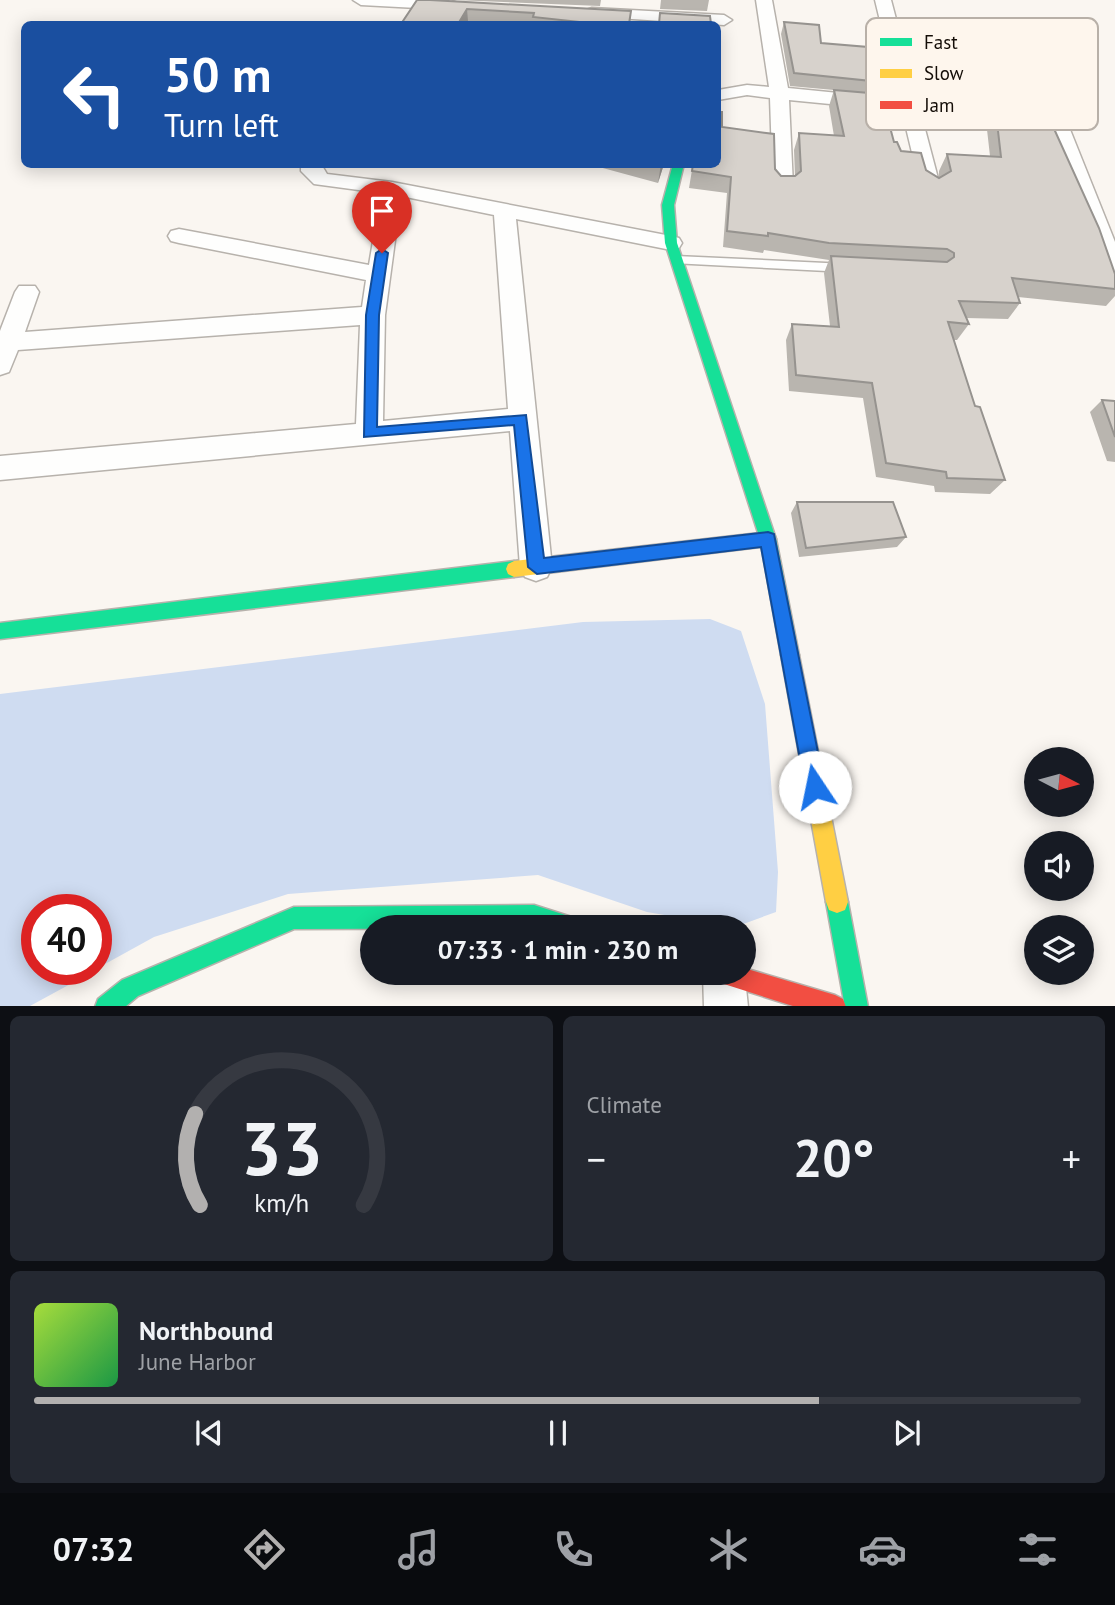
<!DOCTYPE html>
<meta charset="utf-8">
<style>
body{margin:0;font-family:"PT Sans",sans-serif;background:#242831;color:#f1f3f6;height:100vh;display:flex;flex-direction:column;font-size:26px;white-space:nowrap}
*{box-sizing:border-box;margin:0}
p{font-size:23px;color:#9ea1a6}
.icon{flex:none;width:38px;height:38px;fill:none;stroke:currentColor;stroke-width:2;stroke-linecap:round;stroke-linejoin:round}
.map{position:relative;height:1006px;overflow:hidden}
.details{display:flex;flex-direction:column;gap:10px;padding:10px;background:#0d0f14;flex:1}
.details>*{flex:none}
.top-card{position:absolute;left:21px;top:21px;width:700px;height:147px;border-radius:10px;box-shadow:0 4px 18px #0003;background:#1a4fa0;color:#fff;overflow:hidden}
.needle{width:46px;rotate:96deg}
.buttons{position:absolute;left:1024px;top:747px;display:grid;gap:14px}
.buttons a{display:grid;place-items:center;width:70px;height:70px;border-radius:50%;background:#171b24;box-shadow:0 4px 18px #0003;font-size:35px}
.speed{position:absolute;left:21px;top:894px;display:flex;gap:14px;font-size:35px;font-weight:700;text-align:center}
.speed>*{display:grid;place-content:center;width:91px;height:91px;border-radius:50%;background:#171b24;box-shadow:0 4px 18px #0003;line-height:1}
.speed .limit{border:10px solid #d22;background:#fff;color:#111}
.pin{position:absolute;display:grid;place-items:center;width:60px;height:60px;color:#fff;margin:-72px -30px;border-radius:50% 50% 50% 0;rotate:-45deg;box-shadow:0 0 7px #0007}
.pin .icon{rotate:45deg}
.me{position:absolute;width:77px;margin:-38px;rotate:349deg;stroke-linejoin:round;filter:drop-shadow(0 0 5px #0008)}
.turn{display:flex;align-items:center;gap:24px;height:147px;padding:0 28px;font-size:32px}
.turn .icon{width:91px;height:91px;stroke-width:2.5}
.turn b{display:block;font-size:49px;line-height:60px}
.big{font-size:52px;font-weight:700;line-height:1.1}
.details .tile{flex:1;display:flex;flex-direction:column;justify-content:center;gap:10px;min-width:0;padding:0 24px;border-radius:10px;background:#242831}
.details .dial{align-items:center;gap:0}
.dial svg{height:182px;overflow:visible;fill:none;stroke:#363941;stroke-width:7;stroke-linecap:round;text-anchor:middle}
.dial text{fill:#f1f3f6;stroke:none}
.song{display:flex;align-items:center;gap:21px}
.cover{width:84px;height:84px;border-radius:10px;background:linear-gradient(135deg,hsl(80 70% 55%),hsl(140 70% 35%))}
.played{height:7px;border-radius:4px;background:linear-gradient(90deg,#b2b0af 75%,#363941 75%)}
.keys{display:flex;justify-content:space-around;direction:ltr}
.heat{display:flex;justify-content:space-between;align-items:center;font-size:38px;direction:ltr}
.details .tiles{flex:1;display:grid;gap:10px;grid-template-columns:1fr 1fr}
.tile:last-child{grid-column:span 2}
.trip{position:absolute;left:360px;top:915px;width:396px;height:70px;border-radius:35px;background:#171b24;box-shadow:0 4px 18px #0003;font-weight:700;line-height:70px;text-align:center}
.dock{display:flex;height:112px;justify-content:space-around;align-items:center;background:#090b0e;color:#9ea1a6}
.dock .icon{width:49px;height:49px}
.dock .active{color:#b2b0af}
.dock b{font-size:32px;color:#f1f3f6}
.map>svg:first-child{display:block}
.water{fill:#cfdcf1}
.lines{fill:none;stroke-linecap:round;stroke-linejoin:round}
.lane-casing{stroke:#b7b2ac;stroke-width:3}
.street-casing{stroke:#b7b2ac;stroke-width:3}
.fast-casing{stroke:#b7b2ac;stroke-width:3}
.slow-casing{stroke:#b7b2ac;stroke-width:3}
.jam-casing{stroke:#b7b2ac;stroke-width:3}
.lane{fill:#fefefd;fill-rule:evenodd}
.street{fill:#fefefd;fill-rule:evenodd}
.fast{fill:#16e098;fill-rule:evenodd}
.slow{fill:#ffcf43;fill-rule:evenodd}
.jam{fill:#f24e42;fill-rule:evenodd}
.wall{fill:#b9b5af}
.shaded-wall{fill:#96938f}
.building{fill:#d7d2cc;stroke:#96938f;stroke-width:2}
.route{fill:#1a73e8;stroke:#114b97;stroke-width:2}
.key{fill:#fef6ed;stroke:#b8b0a8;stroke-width:2}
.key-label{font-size:19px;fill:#140d07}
</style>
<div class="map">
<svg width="1115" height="1007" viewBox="0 0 1115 1007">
<rect width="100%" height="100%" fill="#faf6f1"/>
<!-- water -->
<path class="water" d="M710,619L741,631L765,704L778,872L776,912L735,927L647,912L538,875L288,894L154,937L96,969V910H37V970H96L30,1006H0V694L583,622Z"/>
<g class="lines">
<defs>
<path id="lane" d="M676,256L847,264L853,268L847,272L672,263V257Z"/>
<path id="street" d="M353,0H450L463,5L455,10L361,5Z
M756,0H772L788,88L899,99L875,0H891L940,186L937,190L930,192L920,186L902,111L789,100L793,186L790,190H776L773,186L770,98L747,95L718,100V90L747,85L769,87Z
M592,8L724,15L732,20L724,25L586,16V10Z
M1059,121L1069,127L1115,242V279L1107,276L1103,271L1049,127Z
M301,164H321L327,174L392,182L671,236L679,238L682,243L679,248L671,250L516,219L552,567L547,577L536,581L525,577L520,567L510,431L0,480V456L356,424L360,325L18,350L9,372L0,375V331L15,292L19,286H35L39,292L25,332L362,307L366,280L179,243L171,241L168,236L171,231L179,229L369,265L381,193L314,184L301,171ZM401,196L494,215L508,409L383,421L385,315Z
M744,969L748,1007H704L703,973H744Z"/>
<path id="fast" d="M673,164H684L674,205L677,243L776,539L799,655L796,661L790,664L784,661L781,655L760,539L665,243L662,205Z
M514,561L520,564L522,569L520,574L514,577L0,639V623Z
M837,891L845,894L848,902L868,1007H845L826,902L829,894Z
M534,905L581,920L584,928L294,929L138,996L125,1007H95L98,999L122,980L294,907Z"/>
<path id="slow" d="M768,532L774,534L776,539L774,544L768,546L514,577L508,574L506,569L508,564L514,561Z
M790,646L796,649L799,655L848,902L845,910L837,913L829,910L826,902L781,655L784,649Z"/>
<path id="jam" d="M744,968L835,995L843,999L846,1007H796L724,984L716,981L713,973H744Z"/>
</defs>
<!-- lane casing -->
<use href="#lane" class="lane-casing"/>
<!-- street casing -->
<use href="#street" class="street-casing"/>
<!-- fast casing -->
<use href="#fast" class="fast-casing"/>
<!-- slow casing -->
<use href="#slow" class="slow-casing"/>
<!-- jam casing -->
<use href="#jam" class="jam-casing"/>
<!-- lane -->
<use href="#lane" class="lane"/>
<!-- street -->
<use href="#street" class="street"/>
<!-- fast -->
<use href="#fast" class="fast"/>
<!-- slow -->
<use href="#slow" class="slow"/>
<!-- jam -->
<use href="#jam" class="jam"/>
</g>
<!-- wall -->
<path class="wall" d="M417,0L631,11L630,24H525L468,21L466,24H401Z
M454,0H601L600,6Z
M661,0H709L707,11L660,9Z
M784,22L821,43L901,84L896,96L881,95L894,142L901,151L926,170L939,178V171L947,154L990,156L985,112L994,96L1115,274V296L1106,306L1018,297L1020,303L1008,319L966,318L969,324L957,340H954L975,406L1005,480L990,494L935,492L934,486L876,477L863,398L789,391L786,340L792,324L830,326L824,273L829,260L764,250L763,253L723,247L727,193L689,188L693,164L722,127L775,169L781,176H795L794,150L799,133L834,136L829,106L834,90L790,86L781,34Z
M908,23L973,90L966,103L920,100L903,35Z
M588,164H664L658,183Z
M1102,400L1115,401V462L1107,461L1090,412Z
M797,502L906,537L897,547L799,557L791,513Z"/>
<!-- shaded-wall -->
<path class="shaded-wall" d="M467,9L468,21L466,24H458Z
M661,164H664L658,183Z"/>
<!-- building -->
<path class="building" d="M417,0H430L631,11L629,24H588L589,23L533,17L534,13L467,9L458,24H401Z
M660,13L710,16L711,24H659Z
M784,22L819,25L821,43L892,49L901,84L794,73Z
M834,90L881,94L894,142H897L901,151L921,153L926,170L939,178L951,171L947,154L1001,157L994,96L1041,100L1099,228L1115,274V289L1012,278L1020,303L959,301L969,324L948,322L975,406L980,407L1005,480L947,478L946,472L886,463L872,383L796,375L792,324L839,327L831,256L947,262L954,257V253L947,249L829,243L768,233V236L727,231L731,177L692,171L693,164H718V112H722V127L774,134L775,169L781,176H795L801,171L799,133L844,136Z
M1102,400L1115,401V437Z
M797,502H893L906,537L806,548Z"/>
<!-- route -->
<path class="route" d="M382,249L388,253L379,315L377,427L526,415L544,558L768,532L774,534L825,787L822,794L815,797L808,794L805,787L761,547L537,574L528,567L514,425L364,437L366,315L376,253Z"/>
<!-- legend -->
<rect x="866" y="18" width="232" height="112" rx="10" class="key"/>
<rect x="880" y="38" width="32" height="8" fill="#16e098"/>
<rect x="880" y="69" width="32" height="9" fill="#ffcf43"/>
<rect x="880" y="101" width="32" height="8" fill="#f24e42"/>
<g class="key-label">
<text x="924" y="49">Fast</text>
<text x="924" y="80">Slow</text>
<text x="924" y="112">Jam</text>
</g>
</svg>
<div class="buttons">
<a><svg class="needle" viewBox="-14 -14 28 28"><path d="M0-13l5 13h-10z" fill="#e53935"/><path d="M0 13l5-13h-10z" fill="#9ea1a6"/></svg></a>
<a><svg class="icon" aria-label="sound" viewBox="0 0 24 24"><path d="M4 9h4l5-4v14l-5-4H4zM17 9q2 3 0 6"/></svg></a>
<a><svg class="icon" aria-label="layers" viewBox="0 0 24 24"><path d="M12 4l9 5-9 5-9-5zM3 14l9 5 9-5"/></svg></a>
</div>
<div class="speed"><div class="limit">40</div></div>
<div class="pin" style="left:382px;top:253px;background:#d93025"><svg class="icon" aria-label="arrive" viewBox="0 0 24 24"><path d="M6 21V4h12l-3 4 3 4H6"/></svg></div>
<svg class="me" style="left:815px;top:787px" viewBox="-20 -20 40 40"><circle r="19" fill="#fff"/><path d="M0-13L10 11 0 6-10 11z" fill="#1a73e8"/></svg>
<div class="trip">07:33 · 1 min · 230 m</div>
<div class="top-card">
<div class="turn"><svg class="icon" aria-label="left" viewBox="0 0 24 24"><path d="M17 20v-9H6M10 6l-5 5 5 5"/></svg><div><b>50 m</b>Turn left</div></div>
</div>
</div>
<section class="details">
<div class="tiles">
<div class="tile dial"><svg viewBox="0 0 100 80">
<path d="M14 69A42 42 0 1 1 86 69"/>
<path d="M14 69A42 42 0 0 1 12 29" stroke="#b2b0af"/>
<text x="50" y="56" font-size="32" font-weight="700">33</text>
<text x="50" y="72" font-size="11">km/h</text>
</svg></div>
<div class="tile"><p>Climate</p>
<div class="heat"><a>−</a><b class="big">20°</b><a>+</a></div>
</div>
<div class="tile">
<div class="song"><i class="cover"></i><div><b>Northbound</b><p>June Harbor</p></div></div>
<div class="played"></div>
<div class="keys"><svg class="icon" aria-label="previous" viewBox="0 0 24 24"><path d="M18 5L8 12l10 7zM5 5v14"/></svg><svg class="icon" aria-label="pause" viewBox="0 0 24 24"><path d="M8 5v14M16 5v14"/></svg><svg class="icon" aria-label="next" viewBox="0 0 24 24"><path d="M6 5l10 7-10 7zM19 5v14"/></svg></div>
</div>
</div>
</section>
<nav class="dock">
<b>07:32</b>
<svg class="icon active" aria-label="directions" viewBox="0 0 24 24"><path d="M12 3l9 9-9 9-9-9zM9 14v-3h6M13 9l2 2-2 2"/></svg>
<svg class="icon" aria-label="music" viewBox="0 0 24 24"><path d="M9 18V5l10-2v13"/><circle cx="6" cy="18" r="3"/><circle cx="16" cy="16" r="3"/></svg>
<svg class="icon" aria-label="phone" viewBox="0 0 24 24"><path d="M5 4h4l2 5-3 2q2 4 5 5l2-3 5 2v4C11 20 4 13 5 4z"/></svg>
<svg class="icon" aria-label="climate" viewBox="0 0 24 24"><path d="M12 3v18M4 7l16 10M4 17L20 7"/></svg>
<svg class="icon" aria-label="car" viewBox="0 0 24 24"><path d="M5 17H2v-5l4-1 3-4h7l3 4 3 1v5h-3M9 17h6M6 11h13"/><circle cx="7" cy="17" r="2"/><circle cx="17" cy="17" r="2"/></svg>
<svg class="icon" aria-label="filters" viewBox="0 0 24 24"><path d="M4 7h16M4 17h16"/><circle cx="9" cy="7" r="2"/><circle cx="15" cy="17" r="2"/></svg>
</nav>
